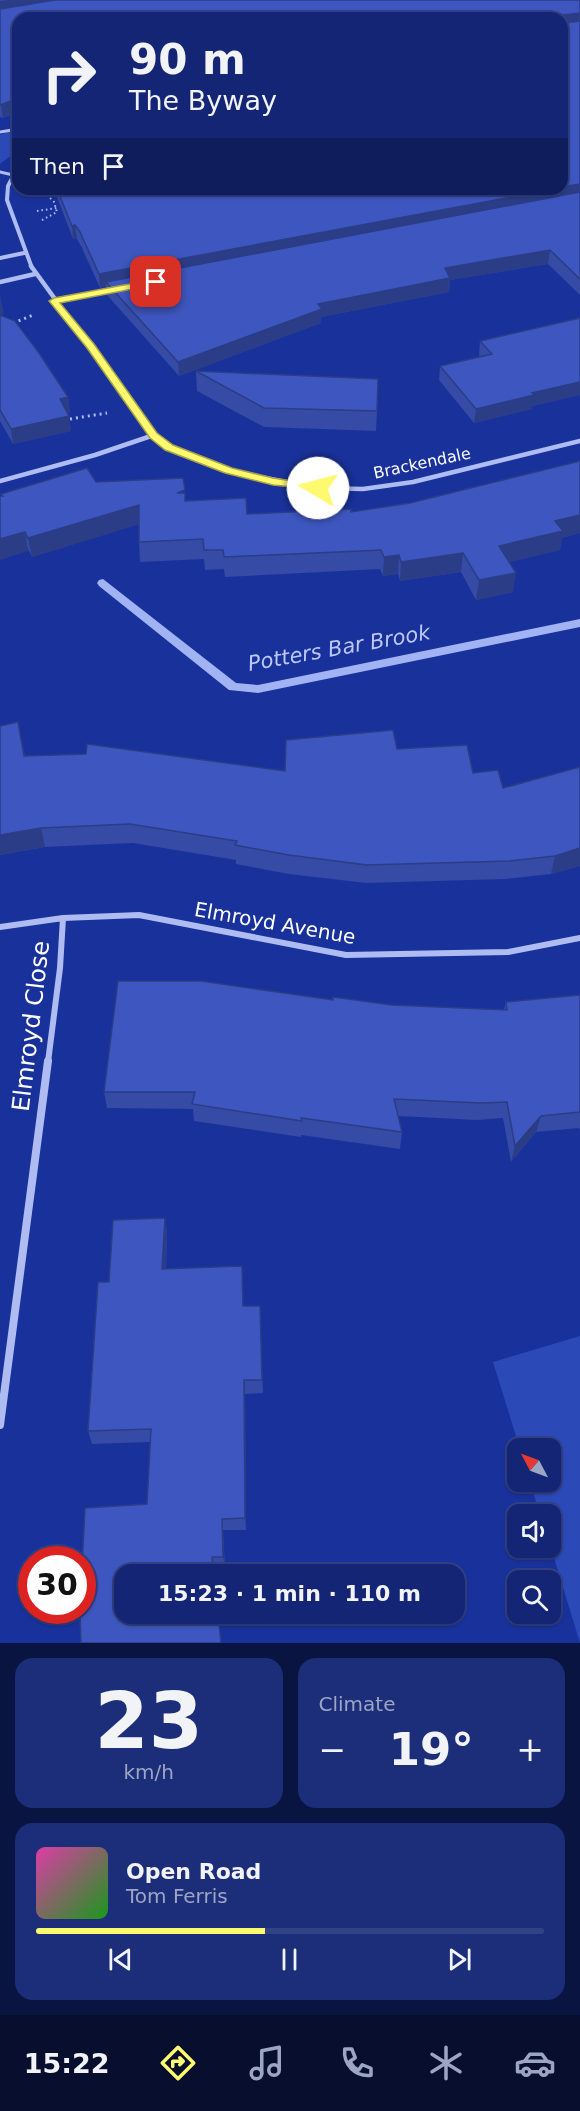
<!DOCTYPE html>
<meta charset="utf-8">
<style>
body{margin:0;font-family:"DejaVu Sans",sans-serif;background:#1c2d79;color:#f1f3f6;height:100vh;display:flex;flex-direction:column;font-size:22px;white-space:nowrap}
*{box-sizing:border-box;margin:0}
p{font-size:20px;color:#9da5c5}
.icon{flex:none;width:33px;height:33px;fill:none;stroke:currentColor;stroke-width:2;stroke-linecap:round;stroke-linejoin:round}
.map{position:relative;height:1643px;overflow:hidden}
.sheet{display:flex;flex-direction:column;gap:15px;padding:15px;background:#0a1440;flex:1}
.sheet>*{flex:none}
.hud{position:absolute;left:12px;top:12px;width:556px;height:183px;border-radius:18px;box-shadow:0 2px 4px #0004,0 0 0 2px #324286;background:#132574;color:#f1f3f6;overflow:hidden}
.needle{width:39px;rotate:311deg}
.fabs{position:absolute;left:507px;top:1438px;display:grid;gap:12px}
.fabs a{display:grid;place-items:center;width:54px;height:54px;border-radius:12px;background:#132574;box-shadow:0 2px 4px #0004,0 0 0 2px #324286;font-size:30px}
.speed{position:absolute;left:18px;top:1546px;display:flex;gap:12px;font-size:30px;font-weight:700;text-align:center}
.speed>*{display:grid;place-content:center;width:78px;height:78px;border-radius:50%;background:#132574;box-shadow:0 2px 4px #0004,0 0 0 2px #324286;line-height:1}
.speed .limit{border:9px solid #d22;background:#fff;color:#111}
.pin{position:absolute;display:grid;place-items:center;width:51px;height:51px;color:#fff;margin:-26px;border-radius:12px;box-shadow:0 3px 9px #0006}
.me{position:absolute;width:66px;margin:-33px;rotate:278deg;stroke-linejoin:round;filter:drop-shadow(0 0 4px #0008)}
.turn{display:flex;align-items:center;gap:21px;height:126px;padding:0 18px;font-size:27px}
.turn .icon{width:78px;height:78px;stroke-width:2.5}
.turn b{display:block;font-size:42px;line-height:51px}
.then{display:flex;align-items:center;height:57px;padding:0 18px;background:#0003;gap:12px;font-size:22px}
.big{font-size:45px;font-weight:800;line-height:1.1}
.sheet .tile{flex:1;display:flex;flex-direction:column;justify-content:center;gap:9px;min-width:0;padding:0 21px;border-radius:18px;background:#1c2d79}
.sheet .dial{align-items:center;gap:0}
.dial b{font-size:78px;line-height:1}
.song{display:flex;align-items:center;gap:18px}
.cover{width:72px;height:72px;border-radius:9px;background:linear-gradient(135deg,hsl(320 70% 55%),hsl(120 70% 35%))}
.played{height:6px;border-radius:3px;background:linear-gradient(90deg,#fff96f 45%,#324286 45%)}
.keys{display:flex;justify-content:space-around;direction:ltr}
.heat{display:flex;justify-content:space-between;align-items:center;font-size:33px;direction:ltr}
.sheet .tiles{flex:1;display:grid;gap:15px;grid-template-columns:1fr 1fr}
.tile:last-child{grid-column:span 2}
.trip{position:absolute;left:114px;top:1564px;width:351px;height:60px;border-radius:18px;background:#132574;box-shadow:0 2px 4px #0004,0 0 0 2px #324286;font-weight:800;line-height:60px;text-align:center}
.menu{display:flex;height:96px;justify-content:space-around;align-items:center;background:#080f2e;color:#9da5c5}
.menu .icon{width:42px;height:42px}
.menu .active{color:#fff96f}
.menu b{font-size:27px;color:#f1f3f6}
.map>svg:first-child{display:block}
.green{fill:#2c49b8}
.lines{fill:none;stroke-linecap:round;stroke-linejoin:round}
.stream{fill:#a2b3f4;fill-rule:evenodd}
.path-far1{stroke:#afbcf1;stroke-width:2;stroke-dasharray:1.5 3;stroke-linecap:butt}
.path{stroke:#afbcf1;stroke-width:3;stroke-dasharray:2 4;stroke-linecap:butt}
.lane{stroke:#afbcf1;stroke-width:3}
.street-far3{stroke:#afbcf1;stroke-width:4}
.street-far2{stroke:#afbcf1;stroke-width:4.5}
.street-far1{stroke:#afbcf1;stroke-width:6}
.street{stroke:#afbcf1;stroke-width:8}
.wall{fill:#354ba5}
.shaded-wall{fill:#2b3d86}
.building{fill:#3e57c0;stroke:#2b3d86;stroke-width:1.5}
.route{fill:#fff96f;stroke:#a6a248;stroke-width:1.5}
.labels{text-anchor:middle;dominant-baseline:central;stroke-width:6;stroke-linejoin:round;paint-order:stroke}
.far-street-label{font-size:16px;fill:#fff;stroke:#19319b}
.street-label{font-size:20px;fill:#fff;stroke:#19319b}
.water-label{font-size:21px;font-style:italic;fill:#bbc8f8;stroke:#19319b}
.near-street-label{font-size:24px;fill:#fff;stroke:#19319b}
</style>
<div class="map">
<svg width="580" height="1643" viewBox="0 0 580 1643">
<rect width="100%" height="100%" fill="#19319b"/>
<!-- green -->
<path class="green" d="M10,131H18V150L0,164V135Z
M580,1336V1643L551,1548L550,1515H540L530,1482H550V1449H520L493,1362Z"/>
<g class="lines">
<!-- stream -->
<path class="stream" d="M103,579L236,683L258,685L580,619V627L258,693L229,690L99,586L97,583L99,580Z"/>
<!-- path-far1 -->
<path class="path-far1" d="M37,211L57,208
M42,220L57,212L54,202L48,196"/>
<!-- path -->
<path class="path" d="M13,323L33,315
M70,419L107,413"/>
<!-- lane -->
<path class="lane" d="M0,132L18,129
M0,172L13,175"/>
<!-- street-far3 -->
<path class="street-far3" d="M18,167L8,186L7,200L32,268
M0,258L24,253"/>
<!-- street-far2 -->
<path class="street-far2" d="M31,266L154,435L169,447L229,471L318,488L363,489L413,482L580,441
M0,282L35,274
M54,301L114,290
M0,481L95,455L154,435"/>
<!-- street-far1 -->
<path class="street-far1" d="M0,927L63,918L139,915L346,955L508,952L580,938
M48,1062L60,968L63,918"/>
<!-- street -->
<path class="street" d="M0,1425L48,1061"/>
</g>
<!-- wall -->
<path class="wall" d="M0,0H580V295L548,264L450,280L449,292L321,317V323L179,376L107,295L106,286L100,288L81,246L77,239H73L54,189H562L18,18V112L3,118L0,117Z
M0,296L3,311L2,316L68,397L70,413H68L71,431L13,444L0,421Z
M580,318V395L532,406V409L474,423L439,380L440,366L480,357L479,355L480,341Z
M196,371L377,411L376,431L264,427L197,391Z
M580,461V533L562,538L560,550L509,562L513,592L476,600L461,572L400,581L398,574L383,576L380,569L225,577L224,569L205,570L204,559L140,562L139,542V524L32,557L1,494L96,482L247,514L351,512L410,503Z
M22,742L25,756L285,771L397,749L473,773L503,788L580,767V866L551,874L505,879L366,883L289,874L236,864V860L133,843L45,847L0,855Z
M580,995V1130L579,1128L536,1132L511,1162L503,1118L477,1120L398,1116L402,1132L400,1149L301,1135V1137L194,1121L193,1109L107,1108L104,1092L333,1000L392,1005L504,1010L506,1002Z
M165,1218L167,1234L166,1269L243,1281V1306H260L263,1393L245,1394L246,1530H223L225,1568H214L215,1575H124L147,1504L150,1442L92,1444L88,1431L109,1282Z"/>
<!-- shaded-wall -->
<path class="shaded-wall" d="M8,0H87L0,14V1Z
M580,13V25L562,27V18H560L563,15Z
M16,99L18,112L3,118L1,105Z
M580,184V197L106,282V286L100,288L99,274L554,189H562V187Z
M75,225L77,239H73L72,226Z
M550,250L548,264L450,280L449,292L321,317V323L179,376L178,362L318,304L445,268Z
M0,296L3,311L1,329L0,325Z
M580,382V395L532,406V409L474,423L476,409L532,393Z
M68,397L70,413L62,415L60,399Z
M69,416L71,431L13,444L11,429Z
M139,505L140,524L32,557L28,538Z
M580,515V533L562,538L560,550L497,565L499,546L555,521Z
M25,532L28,551L0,560V539Z
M463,553L461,572L400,581L401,562Z
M399,555L398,574L383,576L384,557Z
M516,573L513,592L476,600L479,580Z
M41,828L45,847L0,855V835Z
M580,848V866L551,874L555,856Z
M541,1116L536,1132L511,1162L515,1146Z
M165,1218L167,1234L165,1284L162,1269Z
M244,1380L245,1394L246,1530L245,1518Z
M222,1519L223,1530L225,1568L223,1557Z"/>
<!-- building -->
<path class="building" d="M55,0H580V13L563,15L560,18H18V100L16,99L0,105V9Z
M580,21V184L562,187V22L564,23Z
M57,189H554L99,274L80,232L75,225L72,226Z
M580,192V279L550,250L445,268L450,278L318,304L322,309L178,362L106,282Z
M0,315L15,321L39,353L68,397L60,399L69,416L11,429L0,410Z
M580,318V382L532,393L534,395L476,409L440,366L492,354L480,341Z
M196,371L378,379L377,411L264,408Z
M580,461V515L555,521L563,531L499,546L516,573L479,580L463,553L401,562L399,555L384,557L381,550L224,557L223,550H204L203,539L139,542V505L28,538L25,532L0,539V496H3L1,494L87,468L96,482L183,478L185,490L177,493H185V501L246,498L247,514L351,509V512L410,503Z
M18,722L24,756L86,754L87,744L285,771L286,740L393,730L397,749L467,745L473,773L498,770L503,788L580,767V848L555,856L509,861L367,865L289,855L235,845L237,841L130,824L41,828L0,835V726Z
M118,981H201L333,1000V997L392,1005L507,1010L506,1002L580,995V1112L541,1116L515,1146L507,1102L481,1103L394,1099L402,1132L301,1118L302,1121L192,1104L195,1092H104Z
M165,1218L162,1269L242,1266L243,1306H260L262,1380H244L245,1518L222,1519L223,1557H212L214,1575H124V1614H218L221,1643H81L80,1617V1611H82V1566L85,1508L147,1504L151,1429L88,1431L98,1282H109L113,1220Z"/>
<!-- route -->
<path class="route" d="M156,279L159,280V284L60,303L94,344L157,433L173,445L232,468L273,478L318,485L323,488L322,490L273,485L225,473L165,450L150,438L87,348L49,301L54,298Z"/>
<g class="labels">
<!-- far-street labels -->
<g class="far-street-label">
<text transform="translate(422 463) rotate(-12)">Brackendale</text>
</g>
<!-- street labels -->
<g class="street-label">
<text transform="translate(275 923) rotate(10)">Elmroyd Avenue</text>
</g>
<!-- water labels -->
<g class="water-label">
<text transform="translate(339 648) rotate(-10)">Potters Bar Brook</text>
</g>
<!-- near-street labels -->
<g class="near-street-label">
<text transform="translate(31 1026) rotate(-83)">Elmroyd Close</text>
</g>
</g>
</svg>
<div class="fabs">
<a><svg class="needle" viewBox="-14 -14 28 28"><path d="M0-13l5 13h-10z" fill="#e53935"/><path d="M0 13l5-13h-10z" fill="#9da5c5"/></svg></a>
<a><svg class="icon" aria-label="sound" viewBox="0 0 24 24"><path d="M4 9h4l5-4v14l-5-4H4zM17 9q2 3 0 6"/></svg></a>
<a><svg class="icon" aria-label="search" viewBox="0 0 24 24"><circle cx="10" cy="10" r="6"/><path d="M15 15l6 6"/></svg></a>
</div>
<div class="speed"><div class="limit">30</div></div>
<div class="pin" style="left:156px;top:282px;background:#d93025"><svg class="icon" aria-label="arrive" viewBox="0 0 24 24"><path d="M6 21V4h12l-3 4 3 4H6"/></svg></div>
<svg class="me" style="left:318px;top:488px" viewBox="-20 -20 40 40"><circle r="19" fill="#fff"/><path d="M0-13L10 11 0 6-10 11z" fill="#fff96f"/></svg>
<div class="trip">15:23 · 1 min · 110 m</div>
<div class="hud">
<div class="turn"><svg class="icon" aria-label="right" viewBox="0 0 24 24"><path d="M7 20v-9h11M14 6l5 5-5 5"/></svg><div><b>90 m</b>The Byway</div></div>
<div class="then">Then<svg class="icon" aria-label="arrive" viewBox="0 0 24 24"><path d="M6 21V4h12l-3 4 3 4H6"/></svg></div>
</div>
</div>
<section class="sheet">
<div class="tiles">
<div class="tile dial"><b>23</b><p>km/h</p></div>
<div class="tile"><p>Climate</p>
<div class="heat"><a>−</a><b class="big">19°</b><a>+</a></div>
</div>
<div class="tile">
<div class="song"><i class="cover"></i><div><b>Open Road</b><p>Tom Ferris</p></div></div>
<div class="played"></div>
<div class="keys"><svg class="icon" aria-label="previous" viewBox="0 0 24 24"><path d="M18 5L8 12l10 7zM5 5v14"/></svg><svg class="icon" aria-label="pause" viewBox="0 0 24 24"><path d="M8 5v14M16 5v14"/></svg><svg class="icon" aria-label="next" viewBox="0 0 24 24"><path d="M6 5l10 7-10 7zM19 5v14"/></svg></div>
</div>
</div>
</section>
<nav class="menu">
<b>15:22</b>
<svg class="icon active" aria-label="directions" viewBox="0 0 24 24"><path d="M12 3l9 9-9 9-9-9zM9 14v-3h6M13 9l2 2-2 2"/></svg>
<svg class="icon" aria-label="music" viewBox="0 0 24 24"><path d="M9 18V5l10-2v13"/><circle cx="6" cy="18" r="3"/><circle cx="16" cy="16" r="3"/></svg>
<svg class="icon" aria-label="phone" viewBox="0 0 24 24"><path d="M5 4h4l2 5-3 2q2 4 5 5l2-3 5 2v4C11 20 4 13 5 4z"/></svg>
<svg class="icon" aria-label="climate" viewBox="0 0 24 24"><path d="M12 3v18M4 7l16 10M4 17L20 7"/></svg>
<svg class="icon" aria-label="car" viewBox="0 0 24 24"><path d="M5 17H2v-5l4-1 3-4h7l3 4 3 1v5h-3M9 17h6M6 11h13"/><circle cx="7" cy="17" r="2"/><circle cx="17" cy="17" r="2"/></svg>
</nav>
